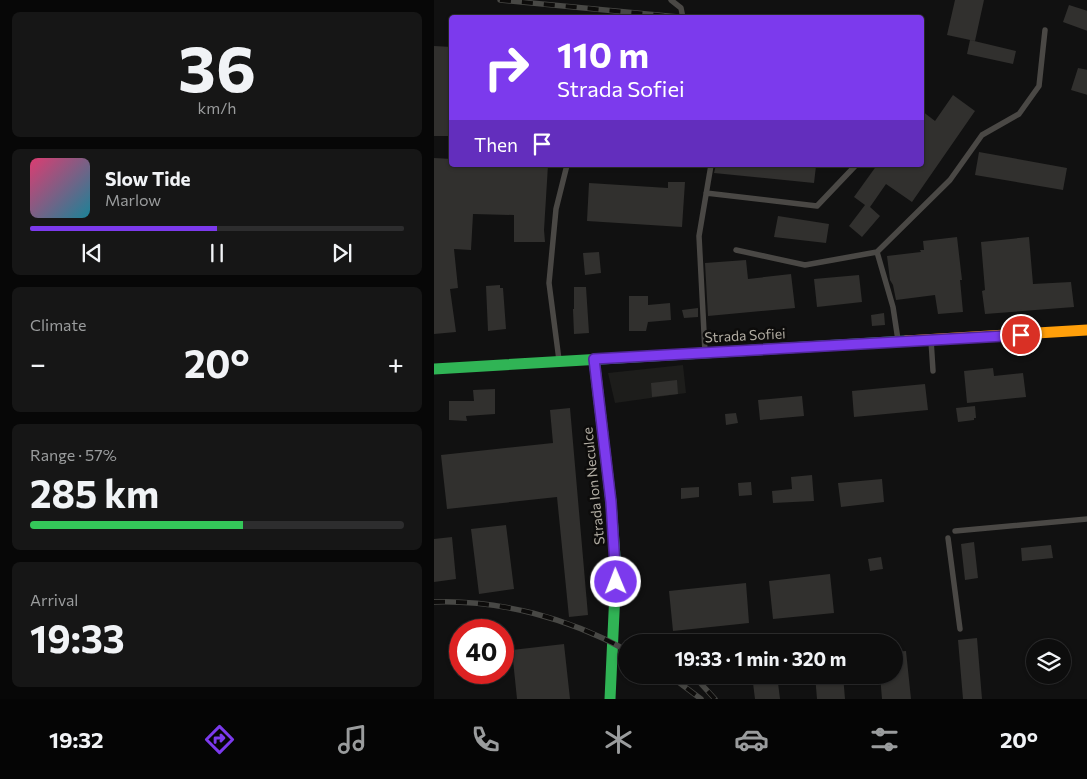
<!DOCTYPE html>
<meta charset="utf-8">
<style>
body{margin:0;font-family:Commissioner,sans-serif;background:#161616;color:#f1f3f6;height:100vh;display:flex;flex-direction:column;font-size:19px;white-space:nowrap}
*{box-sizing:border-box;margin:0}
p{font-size:16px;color:#9a9c9d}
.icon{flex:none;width:28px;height:28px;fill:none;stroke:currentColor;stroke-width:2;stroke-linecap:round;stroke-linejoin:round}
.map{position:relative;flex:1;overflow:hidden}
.sheet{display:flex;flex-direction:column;gap:12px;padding:12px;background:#070707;width:434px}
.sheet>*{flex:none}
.top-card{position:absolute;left:15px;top:15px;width:475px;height:152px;border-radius:5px;box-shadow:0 1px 4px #0004,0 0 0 1px #2d2d2e;background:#7c3aed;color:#fff;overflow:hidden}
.tools{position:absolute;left:592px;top:639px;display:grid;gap:10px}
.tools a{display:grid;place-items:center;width:45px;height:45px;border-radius:50%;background:#0d0d0d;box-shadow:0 1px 4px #0004,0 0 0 1px #2d2d2e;font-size:25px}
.speed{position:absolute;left:15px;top:619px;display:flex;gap:10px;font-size:25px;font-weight:700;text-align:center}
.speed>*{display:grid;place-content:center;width:65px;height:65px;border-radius:50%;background:#0d0d0d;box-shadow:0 1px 4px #0004,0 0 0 1px #2d2d2e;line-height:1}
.speed .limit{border:8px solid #d22;background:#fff;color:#111}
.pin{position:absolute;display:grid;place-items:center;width:42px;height:42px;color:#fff;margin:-21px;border:2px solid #fff;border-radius:50%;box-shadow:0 1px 5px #0007}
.me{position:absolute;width:55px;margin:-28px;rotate:359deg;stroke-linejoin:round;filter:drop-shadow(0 0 4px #0008)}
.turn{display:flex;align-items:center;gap:18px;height:105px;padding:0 25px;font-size:22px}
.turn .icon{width:65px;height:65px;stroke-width:2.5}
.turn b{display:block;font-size:35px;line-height:42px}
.then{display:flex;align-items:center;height:48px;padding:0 25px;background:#0003;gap:10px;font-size:19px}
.big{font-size:38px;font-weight:700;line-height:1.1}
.sheet .widget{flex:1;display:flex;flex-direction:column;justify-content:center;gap:8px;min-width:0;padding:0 18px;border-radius:8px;background:#161616}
.sheet .dial{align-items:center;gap:0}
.dial b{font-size:65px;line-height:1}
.song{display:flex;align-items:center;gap:15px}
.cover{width:60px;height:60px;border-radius:8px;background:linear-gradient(135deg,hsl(340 70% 55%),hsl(190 70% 35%))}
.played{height:5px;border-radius:2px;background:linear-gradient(90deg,#7c3aed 50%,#2d2d2e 50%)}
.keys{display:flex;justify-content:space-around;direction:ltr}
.heat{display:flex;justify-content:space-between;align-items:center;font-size:28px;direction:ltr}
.charge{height:8px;border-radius:4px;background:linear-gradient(90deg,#34c759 57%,#2d2d2e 0)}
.trip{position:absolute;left:184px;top:634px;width:285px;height:50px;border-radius:25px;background:#0d0d0d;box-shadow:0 1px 4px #0004,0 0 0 1px #2d2d2e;font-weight:700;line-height:50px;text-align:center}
.tab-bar{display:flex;height:80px;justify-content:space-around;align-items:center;background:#050505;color:#9a9c9d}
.tab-bar .icon{width:35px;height:35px}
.tab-bar .current{color:#7c3aed}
.tab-bar b{font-size:22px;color:#f1f3f6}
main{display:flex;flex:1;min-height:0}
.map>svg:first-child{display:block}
.built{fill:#1d1d1b}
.building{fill:#31302e}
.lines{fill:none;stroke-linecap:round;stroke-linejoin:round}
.lane{stroke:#4a4845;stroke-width:5.5}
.fast{stroke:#30b455;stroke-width:11}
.slow{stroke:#ff9f0a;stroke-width:11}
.rail-casing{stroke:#484845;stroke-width:5.5}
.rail{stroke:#0d0c0b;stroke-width:4;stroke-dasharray:11;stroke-linecap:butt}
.route-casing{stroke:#51269a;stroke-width:12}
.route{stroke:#7c3aed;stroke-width:9}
.labels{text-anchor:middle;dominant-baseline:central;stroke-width:5;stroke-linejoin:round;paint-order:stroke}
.street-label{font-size:14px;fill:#b1aca2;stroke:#0d0c0b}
</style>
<main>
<section class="sheet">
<div class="widget dial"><b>36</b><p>km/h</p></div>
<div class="widget">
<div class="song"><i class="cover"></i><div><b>Slow Tide</b><p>Marlow</p></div></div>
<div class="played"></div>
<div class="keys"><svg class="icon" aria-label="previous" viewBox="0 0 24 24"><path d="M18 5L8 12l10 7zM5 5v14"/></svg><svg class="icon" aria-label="pause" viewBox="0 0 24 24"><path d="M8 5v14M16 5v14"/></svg><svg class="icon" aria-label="next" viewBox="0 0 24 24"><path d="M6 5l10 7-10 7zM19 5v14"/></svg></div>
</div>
<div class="widget"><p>Climate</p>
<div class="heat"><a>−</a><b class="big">20°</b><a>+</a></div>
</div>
<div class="widget"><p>Range · 57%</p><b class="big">285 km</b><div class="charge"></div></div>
<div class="widget"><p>Arrival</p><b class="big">19:33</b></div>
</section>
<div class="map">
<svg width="654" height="699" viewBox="0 0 654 699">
<rect width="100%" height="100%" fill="#111"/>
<!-- built -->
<path class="built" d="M249,365L252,393L181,403L174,373Z"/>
<!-- building -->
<path class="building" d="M521,0H550L541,41L513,35Z
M635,5L654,11V31L629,22Z
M536,40L582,51L579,64L533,54Z
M0,46L18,47V85L14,136H0Z
M644,68L654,70V95L637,90Z
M519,95L541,111L478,202L452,184L436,207L446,216L428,237L415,226L431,205L420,197L443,165H488V111L501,121Z
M545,152L633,168L629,190L541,175Z
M0,158L18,159V165H114L110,230L111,242H80V215L39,214L37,250L20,249L24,288L16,289L22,332L0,334Z
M282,165H375L382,166L380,183L280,173Z
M234,182H251L248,227L153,221L155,183L234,188Z
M344,216L395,224L392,243L340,237Z
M523,237L528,280H526L529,312L504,314L501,295L462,300L459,285L456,280L453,256L487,252L486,250H490L489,241Z
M595,237L599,284L637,282L640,307L551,314L548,291L551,290L547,242Z
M165,252L167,273L151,275L149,253Z
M312,260L314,279L357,274L361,308L274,316L271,263Z
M425,275L428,302L383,307L380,279Z
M66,285V288H69L72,329L54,331L52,286Z
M140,287H152L155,333L140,334L139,309H140Z
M195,296H214V305L236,303L237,320L214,322L212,331H195Z
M264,308V317L250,318L248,310Z
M450,313L451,325L438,326L437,315Z
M559,368L560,376L589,373L592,397L533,403L530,371Z
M243,380L244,394L218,397L217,383Z
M491,384L494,410L420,417L418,391Z
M61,389V414L32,416L33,421L15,420V401H40L39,390Z
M368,396L370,416L326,420L324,400Z
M541,406L542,418H540V420L524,422L522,408Z
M136,408L154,615L135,617L123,497L13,509L7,455L119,443L116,410Z
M302,413L304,423L292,425L291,414Z
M378,475L380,501L339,503L338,491L358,489L357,477Z
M448,479L450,502L407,507L404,483Z
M317,482L318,495L305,496L304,483Z
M265,487V497L247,499V488Z
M72,525L80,589L45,594L37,529Z
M18,537L22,579L0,582V539Z
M540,542L544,578L531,580L527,544Z
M617,545L619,558L588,561L587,548Z
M447,557L449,569L436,571L434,559Z
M396,574L400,613L339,619L335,581Z
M312,583L315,623L239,631L235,591Z
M543,638L548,699H529L524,640Z
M130,644L136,699H83L78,650Z
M472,651L477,699H448L446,675H460V652Z
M318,675H343L346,699H321Z
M381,675H409L411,699H383Z"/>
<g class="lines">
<!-- lane -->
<path class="lane" d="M237,0L247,8L249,18
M272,193L383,206L422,165
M302,250L371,265L443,252
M464,340L459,307L443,252L516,180L548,135L585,114L605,86L611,30
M497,340L499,371
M271,352L265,236L277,165
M125,360L115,283L122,209L133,165
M521,531L654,519
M514,538L526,629"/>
<!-- fast -->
<path class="fast" d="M160,359L177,502L182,570L176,699
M0,369L472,341"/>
<!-- slow -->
<path class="slow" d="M472,341L654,330"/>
<defs>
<path id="rail" d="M66,0L255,18
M0,602C67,600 134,618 192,650
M235,675L267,699
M259,675L281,699"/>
</defs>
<!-- rail casing -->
<use href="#rail" class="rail-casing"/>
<!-- rail -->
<use href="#rail" class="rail"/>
</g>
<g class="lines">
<defs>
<path id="route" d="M182,582L177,502L160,359L587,335"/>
</defs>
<!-- route casing -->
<use href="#route" class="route-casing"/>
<!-- route -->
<use href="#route" class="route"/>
</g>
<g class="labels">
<!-- street labels -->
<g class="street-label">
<text transform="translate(311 335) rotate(-3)">Strada Sofiei</text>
<text transform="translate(159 486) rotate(-96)">Strada Ion Neculce</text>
</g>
</g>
</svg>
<div class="tools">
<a><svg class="icon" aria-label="layers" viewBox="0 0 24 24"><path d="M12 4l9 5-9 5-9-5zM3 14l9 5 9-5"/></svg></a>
</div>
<div class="speed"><div class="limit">40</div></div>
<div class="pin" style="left:587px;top:335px;background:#d93025"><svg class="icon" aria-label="arrive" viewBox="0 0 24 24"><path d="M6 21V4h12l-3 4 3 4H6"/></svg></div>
<svg class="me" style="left:182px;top:582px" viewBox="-20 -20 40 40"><circle r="17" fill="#7c3aed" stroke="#fff" stroke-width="3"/><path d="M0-11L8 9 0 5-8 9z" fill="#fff"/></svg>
<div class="trip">19:33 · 1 min · 320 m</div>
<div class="top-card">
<div class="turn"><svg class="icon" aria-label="right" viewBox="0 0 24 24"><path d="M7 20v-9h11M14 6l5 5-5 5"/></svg><div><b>110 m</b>Strada Sofiei</div></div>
<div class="then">Then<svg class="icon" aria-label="arrive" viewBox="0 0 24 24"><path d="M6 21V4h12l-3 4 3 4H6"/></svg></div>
</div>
</div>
</main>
<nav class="tab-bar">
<b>19:32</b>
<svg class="icon current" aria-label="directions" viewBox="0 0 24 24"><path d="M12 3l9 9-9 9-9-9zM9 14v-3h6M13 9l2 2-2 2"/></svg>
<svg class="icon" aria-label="music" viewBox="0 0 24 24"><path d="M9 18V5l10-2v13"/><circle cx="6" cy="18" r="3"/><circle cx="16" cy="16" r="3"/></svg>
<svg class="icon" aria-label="phone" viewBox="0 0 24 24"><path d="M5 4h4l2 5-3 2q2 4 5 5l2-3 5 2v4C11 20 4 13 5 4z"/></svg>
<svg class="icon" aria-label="climate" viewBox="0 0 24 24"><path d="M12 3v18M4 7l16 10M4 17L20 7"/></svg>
<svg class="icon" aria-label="car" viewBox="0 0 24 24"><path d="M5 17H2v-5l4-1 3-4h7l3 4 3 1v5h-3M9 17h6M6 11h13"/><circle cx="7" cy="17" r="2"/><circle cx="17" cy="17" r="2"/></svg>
<svg class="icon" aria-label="filters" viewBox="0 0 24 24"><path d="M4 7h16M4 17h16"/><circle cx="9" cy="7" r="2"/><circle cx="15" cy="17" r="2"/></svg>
<b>20°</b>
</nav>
